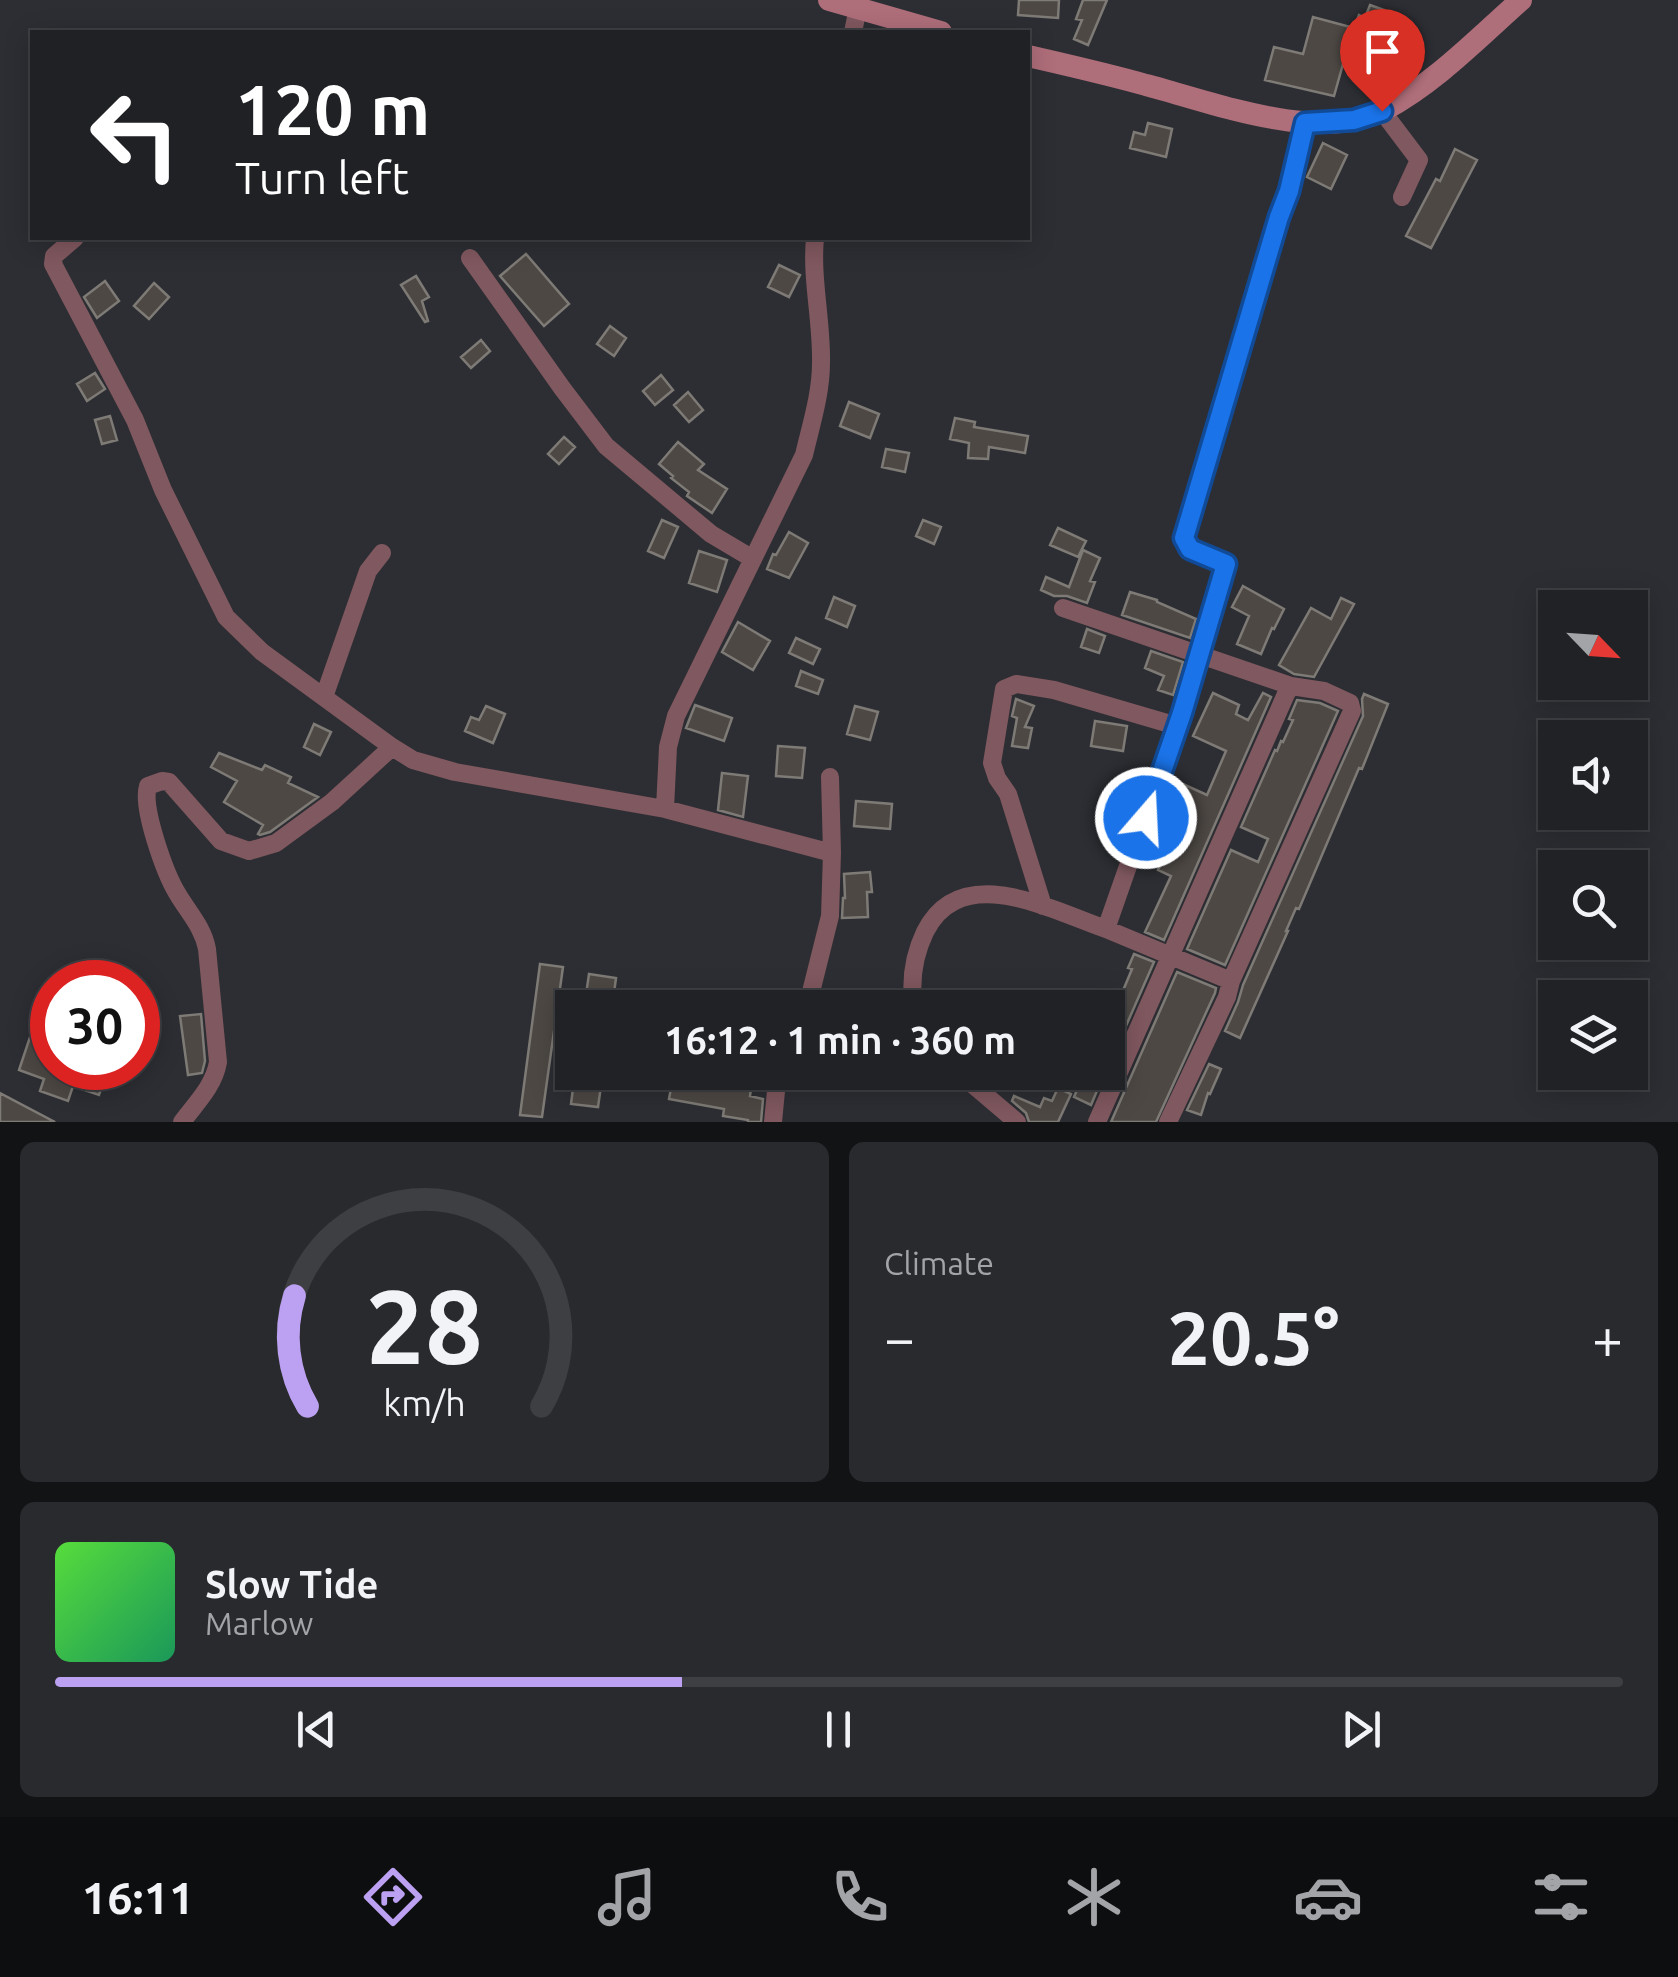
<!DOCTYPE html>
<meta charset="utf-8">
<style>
body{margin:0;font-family:Ubuntu,sans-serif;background:#292a2e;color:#f1f3f6;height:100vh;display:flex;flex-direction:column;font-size:38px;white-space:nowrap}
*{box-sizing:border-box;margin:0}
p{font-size:32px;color:#a2a4a7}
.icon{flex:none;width:55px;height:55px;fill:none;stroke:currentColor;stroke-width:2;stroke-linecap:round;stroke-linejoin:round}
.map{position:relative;height:1122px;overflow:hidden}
.side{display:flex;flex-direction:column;gap:20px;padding:20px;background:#121315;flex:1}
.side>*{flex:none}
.banner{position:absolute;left:30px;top:30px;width:1000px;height:210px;border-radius:0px;box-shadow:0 5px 25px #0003,0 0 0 2px #3e3f43;background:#202124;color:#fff;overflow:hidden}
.needle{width:65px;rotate:115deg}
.controls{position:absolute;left:1538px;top:590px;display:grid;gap:20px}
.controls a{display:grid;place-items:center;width:110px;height:110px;border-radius:0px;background:#212226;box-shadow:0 5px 25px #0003,0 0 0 2px #3e3f43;font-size:50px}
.speed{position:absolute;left:30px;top:960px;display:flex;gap:20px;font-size:50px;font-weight:700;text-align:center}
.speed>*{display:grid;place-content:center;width:130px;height:130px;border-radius:50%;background:#212226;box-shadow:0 5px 25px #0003,0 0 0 2px #3e3f43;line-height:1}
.speed .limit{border:15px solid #d22;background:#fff;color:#111}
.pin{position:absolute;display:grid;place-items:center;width:85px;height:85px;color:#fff;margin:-102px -42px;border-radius:50% 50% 50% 0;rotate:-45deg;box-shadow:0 0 10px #0007}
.pin .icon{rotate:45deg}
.me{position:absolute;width:110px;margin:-55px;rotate:19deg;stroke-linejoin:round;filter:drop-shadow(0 0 8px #0008)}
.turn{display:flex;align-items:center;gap:35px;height:210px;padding:0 40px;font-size:45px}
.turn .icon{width:130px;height:130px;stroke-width:2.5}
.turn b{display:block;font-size:70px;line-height:85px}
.big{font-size:75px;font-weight:700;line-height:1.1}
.side .card{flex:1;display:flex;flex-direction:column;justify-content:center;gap:15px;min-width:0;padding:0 35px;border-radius:15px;background:#292a2e}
.side .dial{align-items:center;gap:0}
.dial svg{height:260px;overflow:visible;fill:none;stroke:#3e3f43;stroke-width:7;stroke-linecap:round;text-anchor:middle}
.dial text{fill:#f1f3f6;stroke:none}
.song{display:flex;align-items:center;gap:30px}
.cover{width:120px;height:120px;border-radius:15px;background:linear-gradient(135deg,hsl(110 70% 55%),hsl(150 70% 35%))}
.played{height:10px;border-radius:5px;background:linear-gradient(90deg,#bca0f2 40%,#3e3f43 40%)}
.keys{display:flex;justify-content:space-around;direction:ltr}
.heat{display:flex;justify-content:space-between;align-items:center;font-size:55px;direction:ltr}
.side .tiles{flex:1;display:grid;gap:20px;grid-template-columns:1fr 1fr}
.card:last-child{grid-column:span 2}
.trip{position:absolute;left:555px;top:990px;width:570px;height:100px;border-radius:0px;background:#212226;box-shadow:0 5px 25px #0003,0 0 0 2px #3e3f43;font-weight:700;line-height:100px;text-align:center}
.menu{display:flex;height:160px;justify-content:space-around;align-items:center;background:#0d0e0f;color:#a2a4a7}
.menu .icon{width:70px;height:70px}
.menu .on{color:#bca0f2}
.menu b{font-size:45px;color:#f1f3f6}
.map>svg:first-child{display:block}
.building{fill:#4d4844;stroke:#7e7a75;stroke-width:2.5}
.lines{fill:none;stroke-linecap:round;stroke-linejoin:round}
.minor{stroke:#80585f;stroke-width:18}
.secondary{stroke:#ae6e7a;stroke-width:22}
.route-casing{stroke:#114b97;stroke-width:25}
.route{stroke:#1a73e8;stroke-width:18}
</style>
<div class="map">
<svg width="1678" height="1122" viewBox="0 0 1678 1122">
<rect width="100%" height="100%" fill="#2c2e33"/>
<!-- building -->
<path class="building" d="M1019,0H1059L1058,18L1018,15Z
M1083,0H1107L1088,45L1074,39L1082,20L1076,19Z
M1370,5L1384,10L1380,19L1412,32L1402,56L1396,54L1390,82L1368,77L1370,72L1343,64L1334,96L1265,80L1274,47L1303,54L1313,17L1354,28L1359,15L1365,18Z
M1148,123L1172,129L1166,157L1130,148L1134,132L1145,135Z
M1323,143L1347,155L1331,189L1307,177Z
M1455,149L1477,160L1431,248L1406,236L1436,179L1440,181Z
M526,254L569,304L544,326L500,276Z
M779,265L800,275L789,297L768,287Z
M416,276L429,297L422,301L428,321L425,322L401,285Z
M105,281L119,301L97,318L84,297Z
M154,283L169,297L149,319L134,306Z
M610,326L626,338L614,356L597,344Z
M481,340L490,351L471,368L461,357Z
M95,373L105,389L87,401L77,384Z
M661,375L673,390L655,405L643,391Z
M688,392L703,410L689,422L674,405Z
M849,402L879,414L870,438L840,426Z
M110,416L117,440L102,444L95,420Z
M955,418L975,422L974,427L1028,436L1025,453L989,447L988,459L968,458L969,443L950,439Z
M564,437L575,447L559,464L548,454Z
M678,442L704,464L698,470L727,489L712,513L687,496L689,492L671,478L673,476L659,464Z
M886,449L909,453L905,472L882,467Z
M662,520L678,527L664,558L648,551Z
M923,520L941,527L934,544L916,536Z
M1058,528L1086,541L1078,557L1050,545Z
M789,532L808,543L789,578L767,569L773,554L776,555Z
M1083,550L1100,558L1090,581L1095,582L1087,603L1067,596H1054L1041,590L1046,577L1069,587Z
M699,551L727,560L717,592L689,583Z
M1243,586L1284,609L1274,629L1272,628L1261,654L1237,644L1249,616L1232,607Z
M1130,592L1157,600V602L1196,619L1190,638L1122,615Z
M834,597L855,606L847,627L826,618Z
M1341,598L1354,604L1314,677L1294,674L1279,665L1311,608L1331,619Z
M738,622L770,641L753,670L722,652Z
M1087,629L1105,636L1099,653L1081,647Z
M796,638L820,649L813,664L789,653Z
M1151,651L1183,662L1173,695L1158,690L1164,676L1145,668Z
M801,671L823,680L818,694L796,686Z
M1213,693L1239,705L1236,714L1248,720L1263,693L1271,697L1164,940L1145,932L1171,876L1158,870L1178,829L1168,825L1174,813L1162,808L1174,780L1207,795L1226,751L1193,736Z
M1364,694L1388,704L1362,769L1359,768L1299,909L1296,908L1286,931H1288L1240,1038L1225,1031L1238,1002L1243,985L1363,716L1362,699Z
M1016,699L1034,706L1025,727L1032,728L1028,748L1012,746L1017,718L1012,716Z
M1297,700L1320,703L1338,711L1225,965L1187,949L1231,850L1258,862L1268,839L1241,827L1275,750L1277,751L1281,741L1283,742L1293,720L1289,719Z
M695,705L732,718L724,741L686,728Z
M486,706L505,714L493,743L465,731L471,717L479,720Z
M855,706L878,712L870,740L847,734Z
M1095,721L1127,726L1123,751L1091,746Z
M314,724L331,732L320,755L304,747Z
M778,746L805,748L802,778L776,776Z
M219,753L262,770L265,765L291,777L288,783L318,797L270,832L260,835L258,834L263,825L224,802L237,781L211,767Z
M722,773L748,776L743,817L718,810Z
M856,801L892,804L890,829L854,826Z
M870,872L872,892H867L868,917L842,918L843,898H845L844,874Z
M1134,954L1154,962L1108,1067V1009L1115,990L1122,993L1132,969L1128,968Z
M540,964L563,967L542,1117L520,1115Z
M1177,972L1216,988L1215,993L1156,1122H1111Z
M589,974L616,978L612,1008H584Z
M201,1014L205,1061L202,1073L188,1075L180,1016Z
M30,1037L52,1045V1068H108L99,1095L73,1086L68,1101L40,1091L44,1079L19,1070Z
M1209,1064L1221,1069L1210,1094L1208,1093L1201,1115L1187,1110Z
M575,1072H603L598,1107L571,1104Z
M674,1072H715L713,1083L751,1089L750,1096L763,1099L761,1122H748V1120L723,1116L724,1109L669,1099Z
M1085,1072H1105L1091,1105L1074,1097Z
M1058,1088L1071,1094L1058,1122H1029L1026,1113L1012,1101L1014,1096L1040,1107L1044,1098L1052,1101Z
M0,1093L55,1122H0Z"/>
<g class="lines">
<!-- minor -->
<path class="minor" d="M853,32L858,8
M1382,111L1419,160L1402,197
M75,238L54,256L53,264L135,420L163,490L226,617L262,652L392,747L413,760L455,772L665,809L668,747L676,716L804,455C811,425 821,394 821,363C822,321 811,279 815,238
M470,258L562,388L606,446L711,534L753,559
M1063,608L1291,686
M324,697L368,571L382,553
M665,809L832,853
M1043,906L1008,794L997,778L992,763L1004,689L1016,684L1054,690L1177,726
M1231,981L1106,929L1177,726L1226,564L1190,549L1184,538L1279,217L1289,191L1305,123
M807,1008L830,916L832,853L830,777
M914,1008C910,982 914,955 925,932C961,860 1051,910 1106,929
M958,1072L1017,1122
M182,1122C196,1103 214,1086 218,1062L207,949C203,927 188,912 177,893C165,873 141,807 148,786L162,781L169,782L221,841L249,851L276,843L332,802L392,747
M773,1122L776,1091L783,1072
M1097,1122L1286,694L1291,686L1324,691L1350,703L1352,711L1231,981L1227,997L1168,1122"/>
<!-- secondary -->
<path class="secondary" d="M829,0L941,32
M1028,56C1067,65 1107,74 1146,85C1212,102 1319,144 1384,110C1436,82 1477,39 1521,0"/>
</g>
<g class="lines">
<defs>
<path id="route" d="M1146,818L1182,713L1226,564L1190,549L1184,538L1279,217L1289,191L1305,123L1354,120L1382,111"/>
</defs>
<!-- route casing -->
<use href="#route" class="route-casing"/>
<!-- route -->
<use href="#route" class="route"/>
</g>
</svg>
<div class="controls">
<a><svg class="needle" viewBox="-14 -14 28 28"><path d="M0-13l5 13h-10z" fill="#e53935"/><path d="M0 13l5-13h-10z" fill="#a2a4a7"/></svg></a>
<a><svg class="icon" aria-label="sound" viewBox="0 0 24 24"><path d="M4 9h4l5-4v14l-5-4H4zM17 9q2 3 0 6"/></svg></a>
<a><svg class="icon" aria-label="search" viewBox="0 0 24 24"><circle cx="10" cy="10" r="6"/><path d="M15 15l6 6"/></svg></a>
<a><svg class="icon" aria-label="layers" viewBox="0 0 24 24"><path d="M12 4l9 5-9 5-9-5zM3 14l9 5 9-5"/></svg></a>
</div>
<div class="speed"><div class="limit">30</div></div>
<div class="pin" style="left:1382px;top:111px;background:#d93025"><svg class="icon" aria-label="arrive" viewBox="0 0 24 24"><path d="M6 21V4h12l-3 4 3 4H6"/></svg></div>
<svg class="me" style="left:1146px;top:818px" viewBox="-20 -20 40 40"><circle r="17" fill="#1a73e8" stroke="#fff" stroke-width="3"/><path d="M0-11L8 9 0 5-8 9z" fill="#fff"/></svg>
<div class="trip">16:12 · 1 min · 360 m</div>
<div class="banner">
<div class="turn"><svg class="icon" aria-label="left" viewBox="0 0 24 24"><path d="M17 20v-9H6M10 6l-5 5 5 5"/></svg><div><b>120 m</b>Turn left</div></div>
</div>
</div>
<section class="side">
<div class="tiles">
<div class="card dial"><svg viewBox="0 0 100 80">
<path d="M14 69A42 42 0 1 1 86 69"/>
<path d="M14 69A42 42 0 0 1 10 35" stroke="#bca0f2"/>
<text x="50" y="56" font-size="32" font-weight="700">28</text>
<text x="50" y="72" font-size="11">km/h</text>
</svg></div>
<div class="card"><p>Climate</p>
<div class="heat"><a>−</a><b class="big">20.5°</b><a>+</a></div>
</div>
<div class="card">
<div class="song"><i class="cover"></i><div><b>Slow Tide</b><p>Marlow</p></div></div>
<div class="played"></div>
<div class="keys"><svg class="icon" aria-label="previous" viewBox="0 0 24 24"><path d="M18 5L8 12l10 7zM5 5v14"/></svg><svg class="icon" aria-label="pause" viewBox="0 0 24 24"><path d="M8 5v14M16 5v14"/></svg><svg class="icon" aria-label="next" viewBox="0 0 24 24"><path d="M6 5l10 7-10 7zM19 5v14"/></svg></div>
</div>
</div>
</section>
<nav class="menu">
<b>16:11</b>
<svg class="icon on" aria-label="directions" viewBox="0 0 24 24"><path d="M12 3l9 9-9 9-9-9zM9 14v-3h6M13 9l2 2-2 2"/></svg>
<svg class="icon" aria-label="music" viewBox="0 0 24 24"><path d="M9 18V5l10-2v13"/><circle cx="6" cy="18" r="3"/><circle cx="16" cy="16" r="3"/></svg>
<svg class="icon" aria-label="phone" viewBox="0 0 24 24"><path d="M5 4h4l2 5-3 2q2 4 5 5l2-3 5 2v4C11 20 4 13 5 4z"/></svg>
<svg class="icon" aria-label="climate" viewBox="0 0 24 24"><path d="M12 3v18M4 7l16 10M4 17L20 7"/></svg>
<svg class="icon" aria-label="car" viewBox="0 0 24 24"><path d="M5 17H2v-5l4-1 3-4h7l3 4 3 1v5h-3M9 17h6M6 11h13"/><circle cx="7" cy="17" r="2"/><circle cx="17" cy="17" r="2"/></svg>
<svg class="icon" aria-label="filters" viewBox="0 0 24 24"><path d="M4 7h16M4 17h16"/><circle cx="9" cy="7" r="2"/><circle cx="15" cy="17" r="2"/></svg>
</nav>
